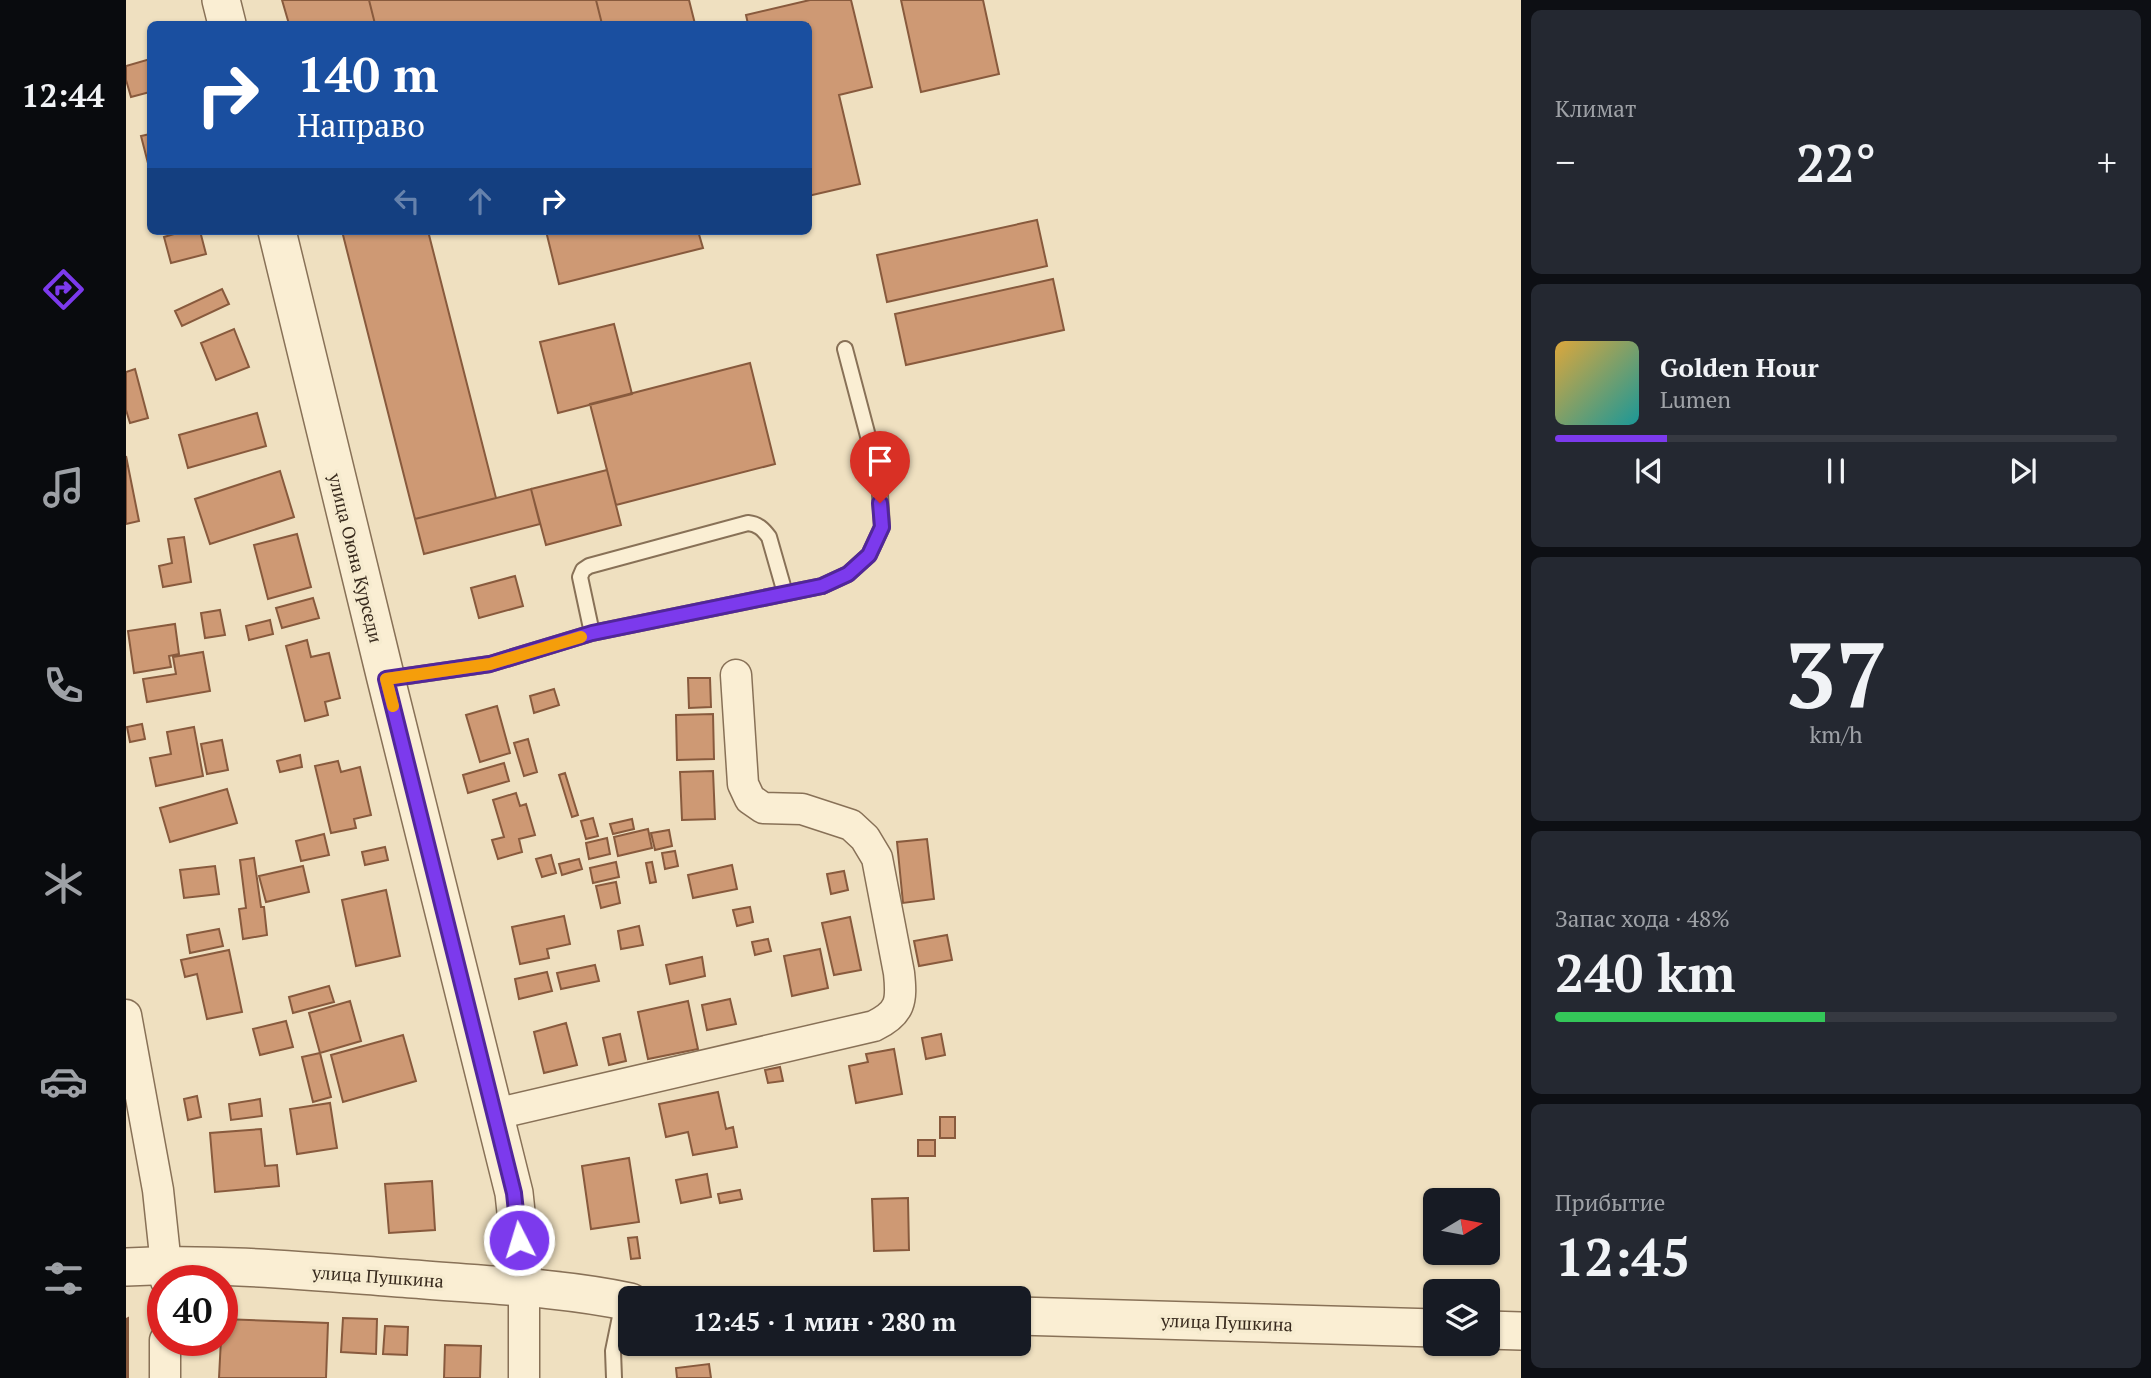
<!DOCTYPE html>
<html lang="ru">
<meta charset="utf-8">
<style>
body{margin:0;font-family:"PT Serif",serif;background:#242831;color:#f1f3f6;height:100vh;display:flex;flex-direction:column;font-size:26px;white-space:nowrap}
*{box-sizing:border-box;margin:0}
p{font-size:23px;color:#9ea1a6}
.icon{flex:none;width:38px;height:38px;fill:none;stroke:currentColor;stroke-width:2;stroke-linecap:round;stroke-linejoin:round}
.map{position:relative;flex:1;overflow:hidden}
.side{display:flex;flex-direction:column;gap:10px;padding:10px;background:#0d0f14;width:630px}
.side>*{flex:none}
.banner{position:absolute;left:21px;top:21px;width:665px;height:214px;border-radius:10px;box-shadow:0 2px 5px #0004;background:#1a4fa0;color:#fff;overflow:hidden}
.needle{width:46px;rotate:80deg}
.fabs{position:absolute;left:1297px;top:1188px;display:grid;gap:14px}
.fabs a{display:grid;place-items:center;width:77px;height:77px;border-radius:10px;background:#171b24;box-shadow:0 2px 5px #0004;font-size:35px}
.speed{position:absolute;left:21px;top:1265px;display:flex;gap:14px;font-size:35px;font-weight:700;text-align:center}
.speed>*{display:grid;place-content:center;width:91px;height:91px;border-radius:50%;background:#171b24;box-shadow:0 2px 5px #0004;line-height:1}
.speed .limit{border:10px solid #d22;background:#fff;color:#111}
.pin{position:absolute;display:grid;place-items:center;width:60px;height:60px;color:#fff;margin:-72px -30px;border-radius:50% 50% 50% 0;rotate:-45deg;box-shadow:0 0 7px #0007}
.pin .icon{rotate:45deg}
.me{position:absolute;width:77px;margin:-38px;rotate:355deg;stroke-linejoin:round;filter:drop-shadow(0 0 5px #0008)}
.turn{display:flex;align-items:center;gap:24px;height:147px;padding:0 35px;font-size:32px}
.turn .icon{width:91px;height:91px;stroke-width:2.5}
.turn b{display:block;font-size:49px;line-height:60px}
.lanes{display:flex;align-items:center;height:66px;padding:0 35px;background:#0003;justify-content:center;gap:35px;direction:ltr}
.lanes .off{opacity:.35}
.big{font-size:52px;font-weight:700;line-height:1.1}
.side .tile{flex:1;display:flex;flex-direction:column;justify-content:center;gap:10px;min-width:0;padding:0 24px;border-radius:10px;background:#242831}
.side .dial{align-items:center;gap:0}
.dial b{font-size:91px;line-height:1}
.song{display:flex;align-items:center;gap:21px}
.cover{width:84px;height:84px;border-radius:10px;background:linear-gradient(135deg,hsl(40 70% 55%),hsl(180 70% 35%))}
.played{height:7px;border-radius:4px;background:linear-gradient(90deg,#7c3aed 20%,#363941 20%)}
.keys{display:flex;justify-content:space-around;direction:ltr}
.heat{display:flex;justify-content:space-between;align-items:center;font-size:38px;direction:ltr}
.charge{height:10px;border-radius:5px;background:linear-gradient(90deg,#34c759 48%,#363941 0)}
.trip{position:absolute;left:492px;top:1286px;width:413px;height:70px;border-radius:10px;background:#171b24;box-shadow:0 2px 5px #0004;font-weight:700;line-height:70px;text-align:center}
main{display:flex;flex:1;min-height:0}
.tab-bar{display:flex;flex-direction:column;width:126px;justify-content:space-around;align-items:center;background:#090b0e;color:#9ea1a6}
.tab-bar .icon{width:49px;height:49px}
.tab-bar .current{color:#7c3aed}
.tab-bar b{font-size:32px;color:#f1f3f6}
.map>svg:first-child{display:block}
.building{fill:#ce9974;stroke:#885a3d;stroke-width:2}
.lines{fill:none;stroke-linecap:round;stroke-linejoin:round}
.service-casing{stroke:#887157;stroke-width:18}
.minor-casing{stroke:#887157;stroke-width:33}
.tertiary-casing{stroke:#887157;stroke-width:40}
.service{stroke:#faeed3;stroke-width:14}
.minor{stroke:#faeed3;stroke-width:30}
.tertiary{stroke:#faeed3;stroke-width:37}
.route-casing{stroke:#51269a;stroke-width:18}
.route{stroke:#7c3aed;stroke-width:12}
.slow{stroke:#f59e0b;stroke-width:12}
.labels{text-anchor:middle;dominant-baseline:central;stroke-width:7;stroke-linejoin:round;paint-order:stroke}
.street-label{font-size:18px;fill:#37291c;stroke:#f6ebcf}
</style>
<main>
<nav class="tab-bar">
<b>12:44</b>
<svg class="icon current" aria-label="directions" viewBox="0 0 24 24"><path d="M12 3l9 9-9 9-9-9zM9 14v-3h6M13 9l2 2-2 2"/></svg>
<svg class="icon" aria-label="music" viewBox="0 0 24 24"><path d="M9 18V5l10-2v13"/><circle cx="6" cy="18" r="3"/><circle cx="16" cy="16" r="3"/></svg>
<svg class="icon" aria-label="phone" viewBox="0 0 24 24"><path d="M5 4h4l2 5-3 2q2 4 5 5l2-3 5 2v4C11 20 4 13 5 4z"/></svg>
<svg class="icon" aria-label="climate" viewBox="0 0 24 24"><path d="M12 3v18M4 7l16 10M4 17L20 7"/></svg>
<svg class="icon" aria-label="car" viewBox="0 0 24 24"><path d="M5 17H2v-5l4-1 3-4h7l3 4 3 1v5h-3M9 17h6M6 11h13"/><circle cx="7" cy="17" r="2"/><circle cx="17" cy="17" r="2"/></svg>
<svg class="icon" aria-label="filters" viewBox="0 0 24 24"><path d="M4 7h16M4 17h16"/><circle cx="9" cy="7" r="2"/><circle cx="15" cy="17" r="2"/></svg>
</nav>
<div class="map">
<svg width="1395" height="1378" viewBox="0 0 1395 1378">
<rect width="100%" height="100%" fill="#efe0c0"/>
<!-- building -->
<path class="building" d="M156,0H243L249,24H163Z
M243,0H470L476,24H249Z
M470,0H563L569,24H476Z
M684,0H725L746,87L713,95L734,184L682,196V24H622L620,15Z
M775,0H857L873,74L795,92Z
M24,59V92L5,97L0,80V66Z
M24,134V171L15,136Z
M911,220L921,266L761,302L751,255Z
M58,231H74L80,254L45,263L38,237Z
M216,231H302L370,498L289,519Z
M420,231H572L577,248L433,284Z
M927,279L938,330L780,365L769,314Z
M96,289L103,304L56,326L49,311Z
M488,324L506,394L432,413L414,342Z
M108,329L123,367L90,380L75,343Z
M624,363L649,464L490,505L464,404Z
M9,369L22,418L4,423L0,410V372Z
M131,413L140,446L62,468L53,435Z
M0,456L13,521L0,524Z
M481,470L495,525L420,545L405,489Z
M154,471L168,517L84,544L69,499Z
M405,489L414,524L298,554L289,519Z
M171,534L185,587L142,599L128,545Z
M58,537L65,582L37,587L33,566L46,563L42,539Z
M389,576L397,606L353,618L345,588Z
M187,598L193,618L156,628L150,608Z
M94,610L99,635L79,638L75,613Z
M144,620L147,634L123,640L120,626Z
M49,624L53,654L43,656L45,667L8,673L2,631Z
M181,640L185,657L203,653L214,698L199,702L202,715L179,721L160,646Z
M77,652L84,691L21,702L17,679L50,674L47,657Z
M562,678H584L585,707L563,708Z
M428,689L433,705L408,713L404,696Z
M371,706L384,753L354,762L340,715Z
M587,714L588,759L551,760L550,715Z
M16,724L19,739L4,742L1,727Z
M68,727L77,776L30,786L24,758L45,754L41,732Z
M402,739L411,772L398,776L388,743Z
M96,740L102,770L81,774L75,744Z
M174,755L176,767L154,772L151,761Z
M212,761L215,772L234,767L245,815L228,819L230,828L205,833L189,766Z
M378,763L383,781L342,793L337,775Z
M587,771L589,819L556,820L554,772Z
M439,773L452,815L446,817L433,775Z
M101,789L111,823L44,842L34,808Z
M390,793L394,806L400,804L409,835L393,839L396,852L372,859L366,840L378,837L367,800Z
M467,818L472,836L460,839L455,821Z
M506,819L508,829L487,834L484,824Z
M522,829L526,848L492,856L488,837Z
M543,830L546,846L529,850L525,833Z
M198,834L203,855L175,861L170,841Z
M481,838L484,854L463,859L460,843Z
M801,839L808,899L777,903L771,842Z
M259,847L262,860L239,865L236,852Z
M549,851L552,866L539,869L536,853Z
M425,855L430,873L416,877L410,859Z
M128,858L135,907H138L141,935L117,939L113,909L120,908L114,860Z
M453,859L456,869L436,875L433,864Z
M490,862L493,877L467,883L464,868Z
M526,862L530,882L524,883L520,863Z
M606,865L611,889L567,898L562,875Z
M89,866L93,894L58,898L54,870Z
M177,866L183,892L140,902L133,876Z
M718,871L722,890L705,894L701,874Z
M490,882L494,903L475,908L470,886Z
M260,890L274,956L230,966L216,900Z
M624,907L627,922L611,926L607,910Z
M438,916L444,944L421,949L423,958L394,964L386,927Z
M724,917L735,970L708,975L696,923Z
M513,926L517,945L495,949L492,931Z
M93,929L97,946L64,953L61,935Z
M821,935L826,960L793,966L788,941Z
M642,939L645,951L629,955L626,942Z
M694,949L702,988L666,996L658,956Z
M103,950L116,1012L81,1019L71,974L59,977L55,960Z
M576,957L579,976L544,984L540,965Z
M469,965L473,981L435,989L431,973Z
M421,972L426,991L393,999L389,979Z
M203,986L208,1002L167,1013L163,997Z
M604,999L610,1024L581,1030L576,1005Z
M224,1001L235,1041L194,1053L183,1013Z
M562,1001L572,1049L522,1059L512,1012Z
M160,1021L167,1047L134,1055L127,1029Z
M440,1023L451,1065L418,1073L408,1032Z
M494,1034L500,1061L483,1065L477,1038Z
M815,1034L819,1055L800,1059L796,1038Z
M277,1035L290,1081L217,1102L205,1055Z
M768,1049L776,1094L730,1103L723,1066L742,1062L740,1054Z
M194,1053L205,1097L187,1102L176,1057Z
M654,1067L657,1081L642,1083L639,1070Z
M592,1092L600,1129L607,1127L611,1147L567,1155L562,1132L540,1137L533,1104Z
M71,1096L75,1117L62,1120L58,1099Z
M134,1099L136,1116L105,1120L103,1104Z
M204,1103L211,1148L171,1154L164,1109Z
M814,1117H829V1138H814Z
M135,1129L139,1166L151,1165L153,1186L89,1192L84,1133Z
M792,1140H809V1156H792Z
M503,1158L513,1222L465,1229L456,1166Z
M581,1174L585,1197L555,1203L550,1180Z
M306,1181L309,1230L263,1233L259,1184Z
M614,1190L616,1199L594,1203L592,1194Z
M782,1198L783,1250L748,1251L746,1199Z
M511,1237L514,1258L505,1259L502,1238Z
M2,1318V1378H0V1319Z
M217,1318L251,1319L250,1354L215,1352Z
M96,1319L202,1323L200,1378H93Z
M259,1326L282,1327L281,1355L257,1354Z
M319,1345L355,1346L354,1378H318Z
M583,1364L585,1378H551L550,1368Z"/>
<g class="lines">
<defs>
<path id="service" d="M466,633L454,577L457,570L463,566L622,523C632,524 637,529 643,537L659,593
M261,679L364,664L466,633L696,586L722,574L743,555L756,527L753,478L719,349
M488,1378L487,1351L497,1302"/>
<path id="minor" d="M0,1015L32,1190L40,1265V1281
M369,1114L748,1026C775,1013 776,1001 773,973L751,858L739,838L725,825L676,809L637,808L624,799L617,784L610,675
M398,1288V1378
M39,1378V1340"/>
<path id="tertiary" d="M95,0L101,24
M151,231L260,679L388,1193L398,1288
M0,1267C96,1262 191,1272 287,1279C359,1285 433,1287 504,1302
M892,1316L1309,1328
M1362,1330L1395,1331"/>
</defs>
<!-- service casing -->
<use href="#service" class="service-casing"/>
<!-- minor casing -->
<use href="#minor" class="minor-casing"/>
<!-- tertiary casing -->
<use href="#tertiary" class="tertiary-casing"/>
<!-- service -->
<use href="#service" class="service"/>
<!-- minor -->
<use href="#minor" class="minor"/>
<!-- tertiary -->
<use href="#tertiary" class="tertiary"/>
</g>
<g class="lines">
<defs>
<path id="route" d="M393,1240L388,1193L260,679L364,664L466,633L696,586L722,574L743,555L756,527L754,503"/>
</defs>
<!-- route casing -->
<use href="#route" class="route-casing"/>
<!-- route -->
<use href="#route" class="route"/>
<!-- slow -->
<path class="slow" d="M267,706L260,679L364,664L455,637"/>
</g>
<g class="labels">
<!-- street labels -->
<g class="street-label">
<text transform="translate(230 558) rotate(76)">улица Оюна Курседи</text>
<text transform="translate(252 1276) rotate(4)">улица Пушкина</text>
<text transform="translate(1101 1322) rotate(2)">улица Пушкина</text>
</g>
</g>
</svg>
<div class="fabs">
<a><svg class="needle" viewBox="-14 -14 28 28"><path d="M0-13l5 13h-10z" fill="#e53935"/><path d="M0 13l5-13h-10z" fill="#9ea1a6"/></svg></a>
<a><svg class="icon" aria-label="layers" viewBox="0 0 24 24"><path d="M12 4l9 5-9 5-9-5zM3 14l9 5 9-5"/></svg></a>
</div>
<div class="speed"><div class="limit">40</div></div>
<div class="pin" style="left:754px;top:503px;background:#d93025"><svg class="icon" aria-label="arrive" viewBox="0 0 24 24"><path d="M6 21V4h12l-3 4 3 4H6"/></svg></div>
<svg class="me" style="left:393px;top:1240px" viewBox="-20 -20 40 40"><circle r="17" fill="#7c3aed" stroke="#fff" stroke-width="3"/><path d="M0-11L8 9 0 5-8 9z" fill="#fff"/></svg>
<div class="trip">12:45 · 1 мин · 280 m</div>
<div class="banner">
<div class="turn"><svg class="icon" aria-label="right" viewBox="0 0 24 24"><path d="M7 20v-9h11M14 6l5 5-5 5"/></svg><div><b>140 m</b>Направо</div></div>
<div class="lanes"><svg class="icon off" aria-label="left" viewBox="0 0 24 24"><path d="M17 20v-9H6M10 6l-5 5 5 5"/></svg><svg class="icon off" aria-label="ahead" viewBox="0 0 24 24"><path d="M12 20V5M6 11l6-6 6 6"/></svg><svg class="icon" aria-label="right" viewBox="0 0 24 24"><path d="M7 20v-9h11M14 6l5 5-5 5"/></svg></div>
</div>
</div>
<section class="side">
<div class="tile"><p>Климат</p>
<div class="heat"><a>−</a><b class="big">22°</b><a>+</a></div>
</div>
<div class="tile">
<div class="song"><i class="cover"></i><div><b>Golden Hour</b><p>Lumen</p></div></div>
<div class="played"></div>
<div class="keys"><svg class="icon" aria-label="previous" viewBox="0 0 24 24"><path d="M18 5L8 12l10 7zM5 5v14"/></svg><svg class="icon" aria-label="pause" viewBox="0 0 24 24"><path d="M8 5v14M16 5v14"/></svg><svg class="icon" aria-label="next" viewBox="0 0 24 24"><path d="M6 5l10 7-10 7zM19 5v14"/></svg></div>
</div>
<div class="tile dial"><b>37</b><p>km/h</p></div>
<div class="tile"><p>Запас хода · 48%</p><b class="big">240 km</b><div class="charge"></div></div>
<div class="tile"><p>Прибытие</p><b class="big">12:45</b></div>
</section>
</main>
